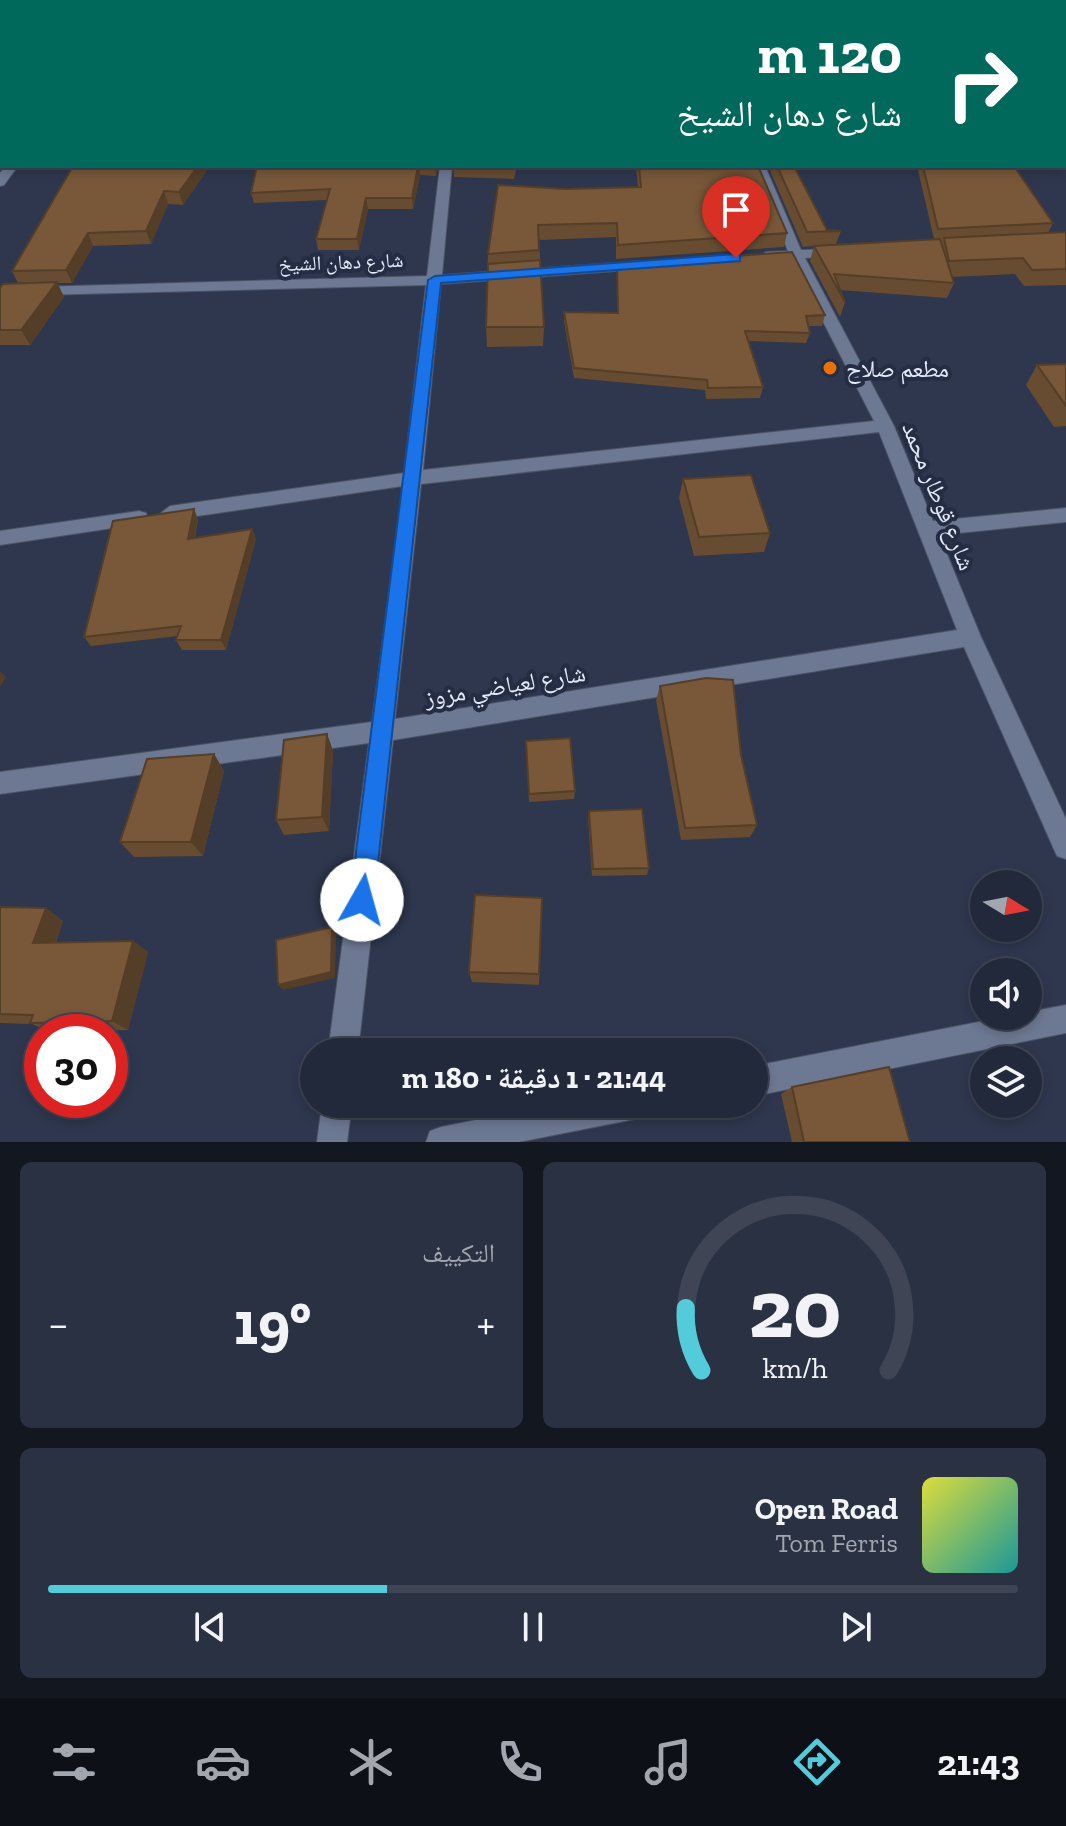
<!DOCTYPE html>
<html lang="ar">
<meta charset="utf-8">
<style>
body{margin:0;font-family:"Zilla Slab","Noto Naskh Arabic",serif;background:#2a3142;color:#f1f3f6;direction:rtl;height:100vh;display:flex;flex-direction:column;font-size:30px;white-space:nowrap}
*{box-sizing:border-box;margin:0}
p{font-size:26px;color:#a2a6af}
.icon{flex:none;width:44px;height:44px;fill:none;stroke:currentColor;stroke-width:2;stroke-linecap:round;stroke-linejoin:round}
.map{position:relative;height:1142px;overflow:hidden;direction:ltr}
.panel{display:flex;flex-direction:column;gap:20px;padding:20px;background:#131720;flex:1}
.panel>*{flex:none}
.banner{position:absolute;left:0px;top:0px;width:1066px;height:168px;box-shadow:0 4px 12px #0003,0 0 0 2px #3f4554;direction:rtl;background:#00695c;color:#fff;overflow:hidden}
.needle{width:52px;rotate:100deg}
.buttons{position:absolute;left:970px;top:870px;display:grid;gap:16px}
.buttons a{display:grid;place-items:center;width:72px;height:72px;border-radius:50%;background:#22293a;box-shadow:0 4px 12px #0003,0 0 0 2px #3f4554;font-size:40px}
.speed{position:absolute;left:24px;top:1014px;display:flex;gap:16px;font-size:40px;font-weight:700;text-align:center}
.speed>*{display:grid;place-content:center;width:104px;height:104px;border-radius:50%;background:#22293a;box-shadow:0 4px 12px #0003,0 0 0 2px #3f4554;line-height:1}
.speed .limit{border:12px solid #d22;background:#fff;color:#111}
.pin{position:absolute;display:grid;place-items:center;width:68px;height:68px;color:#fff;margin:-82px -34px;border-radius:50% 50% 50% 0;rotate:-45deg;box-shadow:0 0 8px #0007}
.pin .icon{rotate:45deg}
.me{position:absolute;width:88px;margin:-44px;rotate:7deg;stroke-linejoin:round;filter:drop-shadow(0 0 6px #0008)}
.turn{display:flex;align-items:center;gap:28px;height:168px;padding:0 32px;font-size:36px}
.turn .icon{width:104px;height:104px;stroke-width:2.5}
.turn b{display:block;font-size:56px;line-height:68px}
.big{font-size:60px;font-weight:800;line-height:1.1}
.panel .tile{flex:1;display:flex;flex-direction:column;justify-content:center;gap:12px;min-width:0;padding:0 28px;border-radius:12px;background:#2a3142}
.panel .dial{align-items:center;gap:0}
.dial svg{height:208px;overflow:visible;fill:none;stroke:#3f4554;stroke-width:7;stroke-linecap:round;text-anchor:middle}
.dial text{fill:#f1f3f6;stroke:none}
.song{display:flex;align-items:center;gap:24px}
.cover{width:96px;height:96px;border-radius:12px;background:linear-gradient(135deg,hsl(60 70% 55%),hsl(180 70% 35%))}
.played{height:8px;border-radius:4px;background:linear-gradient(90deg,#53cbda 35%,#3f4554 35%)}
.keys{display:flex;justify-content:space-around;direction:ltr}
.heat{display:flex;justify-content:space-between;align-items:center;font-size:44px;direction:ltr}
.panel .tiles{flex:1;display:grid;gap:20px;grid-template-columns:1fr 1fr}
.tile:last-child{grid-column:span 2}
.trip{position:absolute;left:300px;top:1038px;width:468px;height:80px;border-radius:40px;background:#22293a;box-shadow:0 4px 12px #0003,0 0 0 2px #3f4554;font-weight:800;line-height:80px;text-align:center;direction:rtl}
.tab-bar{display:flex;height:128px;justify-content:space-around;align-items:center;background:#0e1017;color:#a2a6af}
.tab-bar .icon{width:56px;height:56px}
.tab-bar .on{color:#53cbda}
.tab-bar b{font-size:36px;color:#f1f3f6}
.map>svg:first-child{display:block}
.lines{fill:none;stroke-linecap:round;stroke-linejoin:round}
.street-casing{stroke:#4b5366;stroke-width:2}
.street{fill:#6d7892;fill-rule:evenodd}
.wall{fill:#674c31}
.shaded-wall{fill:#543e28}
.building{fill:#785839;stroke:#543e28;stroke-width:2}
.route{fill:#1a73e8;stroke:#114b97;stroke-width:2}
.food-dot{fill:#e8710a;stroke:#242d43;stroke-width:3}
.labels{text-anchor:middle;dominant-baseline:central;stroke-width:8;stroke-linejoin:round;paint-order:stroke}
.far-street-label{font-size:20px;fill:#e3e9f8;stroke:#242d43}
.poi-label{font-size:24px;fill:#e3e9f8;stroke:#242d43;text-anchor:start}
.street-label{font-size:24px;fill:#e3e9f8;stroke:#242d43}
</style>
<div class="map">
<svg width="1066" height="1142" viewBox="0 0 1066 1142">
<rect width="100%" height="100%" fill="#2e374e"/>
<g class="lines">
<defs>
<path id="street" d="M692,0H702L703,2H693Z
M1064,54H1066V60H1064Z
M1064,117H1066V125H1064Z
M6,166H18L4,185L0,186V173Z
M440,166H452L442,275L643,261L650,265L643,269L441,284L423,470L874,421L791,259L766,260L759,256L766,252L788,251L753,166H765L801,250L843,249L845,252L838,256L805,258L894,426L933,521L1066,508V522L939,535L981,637L1066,819V859L1057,856L964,647L393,740L358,1052H328L369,743L0,794V772L372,722L403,486L170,520L161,513L170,506L404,473L426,285L0,296V288L427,276ZM879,432L957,630L395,719L421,484Z
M139,511L146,513L148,518L146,523L0,545V531Z
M1066,1005V1033L754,1096V1066L1009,1016H1028V1012Z
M322,1104H352L347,1142H317Z
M557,1104H650L646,1115L635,1119L519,1142H426L430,1131L441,1127Z"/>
</defs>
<!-- street casing -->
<use href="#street" class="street-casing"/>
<!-- street -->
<use href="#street" class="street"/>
</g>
<!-- wall -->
<path class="wall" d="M0,0L2,2V22H0Z
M759,0H1066V20L1064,18V2H759Z
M73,166H210L183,205L168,204L151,244L93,246L72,283H57L64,297L30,345H0V288L18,283L12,271Z
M257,166H439L436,176L420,175L413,209H368L359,250H318L316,239L327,200L254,203L251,193Z
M453,166H517L514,179L454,177Z
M636,166H758L787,233L784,247L616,259V237L539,240L544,327L543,346L487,347L486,327L488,254L566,189L638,187Z
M768,166H794L827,230L841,231L836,244L934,239L917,166H1014L1053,223L1048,233L1066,232V285L1024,286L1015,274L952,277L954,283L947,298L840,290L845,302L840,317L810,261L814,246L803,247Z
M617,264L825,315L822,326H808L810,333L806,343L749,341L763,387L760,398L706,399L705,390L574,378L564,322V312L617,313Z
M1066,364V426L1054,427L1026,385L1037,365Z
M683,479L770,533L764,552L694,556L679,498Z
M198,519L195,538L252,529L256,539L226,650H182L176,640L178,636L91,646L84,637Z
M660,686L741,755L757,825L750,837L681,840L656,700Z
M327,734L333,751L329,831L284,835L276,820Z
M526,741L575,791L574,799L529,802Z
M214,754L224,771L203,856L134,857L120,842Z
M589,811L649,868L647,875L592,876L588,818Z
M542,898L539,985L472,982L469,972Z
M0,907L63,921L56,942L133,941L148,952L128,1030L50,1032L32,1024L0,1023Z
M792,1087L910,1142H792L781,1094Z"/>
<!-- shaded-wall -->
<path class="shaded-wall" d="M198,166H210L183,205L179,192Z
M419,166L420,175L413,209L412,198Z
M435,166H439L436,176Z
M164,191L168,204L151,244L146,231Z
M366,198L368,209L359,250L357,239Z
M88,233L93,246L72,283L66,270Z
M57,282L64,297L30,345L21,330Z
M194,509L198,519L192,549L188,539Z
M252,529L256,539L226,650L221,640Z
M0,671L6,677L0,687Z
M327,734L333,751L329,831L322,817Z
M214,754L224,771L203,856L191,842Z
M46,908L63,921L51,954L33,943Z
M332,927L336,933L335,978L283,990L278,985Z
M133,941L148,952L128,1030L112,1021Z"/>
<!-- building -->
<path class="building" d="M0,0H271L270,2H2V11H0Z
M393,0H514V2H391Z
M538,0H625V2H538Z
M762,0H1034V2H777L776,1Z
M1038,0H1066V7H1064V2H1041Z
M73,166H198L179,192L164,191L146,231L88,233L66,270L12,271Z
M257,166H418L412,198H366L357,239H316L330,189L251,193Z
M453,166H515L514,168Z
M639,166H758L787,233L618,245L617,223L538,225L539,250L488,254L498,185L566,189L641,187Z
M777,166H794L827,230L841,231L807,232Z
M923,166H1014L1053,223L938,229Z
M1066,232V269L1032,270L1023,258L949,261L944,238Z
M940,239L954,283L834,274L845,302L814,246Z
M792,252L825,315L806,316L810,333L745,331L763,387L708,388L707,380L574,368L564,312L618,313L617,264Z
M540,260L544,327H486L488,264Z
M57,282L21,330H0V288L3,284Z
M1066,364V406L1037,365Z
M751,475L770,533L699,537L683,479Z
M194,509L188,539L252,529L221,640H176L181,626L84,637L113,521Z
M706,678L733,680L741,755L757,825L685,828L660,686Z
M327,734L322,817L276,820L284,740Z
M570,738L575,791L529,794L526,741Z
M214,754L191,842H120L147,759Z
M642,809L649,868L593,869L589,811Z
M475,895L542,898L539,974L469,972Z
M0,907L46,908L33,943L133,941L112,1021L30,1023L33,1015L0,1014Z
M332,927L331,972L278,985L276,940Z
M889,1067L910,1142H804L792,1087Z"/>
<!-- route -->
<path class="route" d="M736,254L740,255V261L441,283L374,900L370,909L362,912L353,909L350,900L428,280L435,276Z"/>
<!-- markers -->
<circle class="food-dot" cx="830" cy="368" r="8"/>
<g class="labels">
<!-- far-street labels -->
<g class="far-street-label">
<text transform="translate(341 262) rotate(-2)">شارع دهان الشيخ</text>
</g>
<!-- poi labels -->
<g class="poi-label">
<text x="846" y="368">مطعم صلاح</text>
</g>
<!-- street labels -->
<g class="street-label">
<text transform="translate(939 496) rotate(68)">شارع قوطار محمد</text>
<text transform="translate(505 685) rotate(-9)">شارع لعياضي مزوز</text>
</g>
</g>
</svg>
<div class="buttons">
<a><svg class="needle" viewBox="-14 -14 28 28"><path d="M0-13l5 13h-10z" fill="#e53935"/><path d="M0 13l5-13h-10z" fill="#a2a6af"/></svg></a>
<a><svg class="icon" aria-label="sound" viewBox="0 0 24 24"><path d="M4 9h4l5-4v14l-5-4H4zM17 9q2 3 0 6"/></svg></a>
<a><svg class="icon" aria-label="layers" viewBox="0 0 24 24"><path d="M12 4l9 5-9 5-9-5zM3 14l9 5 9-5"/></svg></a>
</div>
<div class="speed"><div class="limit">30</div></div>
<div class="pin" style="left:736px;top:258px;background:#d93025"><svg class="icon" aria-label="arrive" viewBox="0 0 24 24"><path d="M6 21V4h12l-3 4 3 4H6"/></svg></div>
<svg class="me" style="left:362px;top:900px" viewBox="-20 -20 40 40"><circle r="19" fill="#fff"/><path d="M0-13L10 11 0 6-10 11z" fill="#1a73e8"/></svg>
<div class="trip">21:44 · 1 دقيقة · 180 m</div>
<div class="banner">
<div class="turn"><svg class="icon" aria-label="right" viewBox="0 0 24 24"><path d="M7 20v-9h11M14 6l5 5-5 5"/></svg><div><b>120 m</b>شارع دهان الشيخ</div></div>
</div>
</div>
<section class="panel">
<div class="tiles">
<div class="tile dial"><svg viewBox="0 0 100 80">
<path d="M14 69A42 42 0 1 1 86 69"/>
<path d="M14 69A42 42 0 0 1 8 45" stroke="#53cbda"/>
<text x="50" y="56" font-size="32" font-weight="700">20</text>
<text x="50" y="72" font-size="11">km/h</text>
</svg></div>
<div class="tile"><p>التكييف</p>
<div class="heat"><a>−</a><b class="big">19°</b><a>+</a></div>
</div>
<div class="tile">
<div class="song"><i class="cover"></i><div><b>Open Road</b><p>Tom Ferris</p></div></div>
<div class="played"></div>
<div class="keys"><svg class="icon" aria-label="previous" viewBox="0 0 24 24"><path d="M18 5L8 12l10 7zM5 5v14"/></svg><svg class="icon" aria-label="pause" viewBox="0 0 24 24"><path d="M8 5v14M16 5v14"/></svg><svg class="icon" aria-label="next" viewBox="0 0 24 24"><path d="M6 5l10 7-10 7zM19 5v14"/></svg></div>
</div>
</div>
</section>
<nav class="tab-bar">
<b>21:43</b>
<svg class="icon on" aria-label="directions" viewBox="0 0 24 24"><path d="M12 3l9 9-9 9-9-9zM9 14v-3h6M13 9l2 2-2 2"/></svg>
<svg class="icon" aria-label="music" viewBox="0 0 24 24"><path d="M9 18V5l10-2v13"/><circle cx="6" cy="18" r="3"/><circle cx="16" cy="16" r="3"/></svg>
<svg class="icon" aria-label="phone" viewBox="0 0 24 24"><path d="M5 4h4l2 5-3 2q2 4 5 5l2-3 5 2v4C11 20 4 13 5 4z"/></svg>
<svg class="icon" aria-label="climate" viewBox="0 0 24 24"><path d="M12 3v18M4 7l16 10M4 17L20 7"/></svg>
<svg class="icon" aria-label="car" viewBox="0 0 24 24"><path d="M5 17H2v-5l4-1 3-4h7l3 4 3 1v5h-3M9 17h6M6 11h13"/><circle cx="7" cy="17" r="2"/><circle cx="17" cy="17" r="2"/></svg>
<svg class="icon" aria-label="filters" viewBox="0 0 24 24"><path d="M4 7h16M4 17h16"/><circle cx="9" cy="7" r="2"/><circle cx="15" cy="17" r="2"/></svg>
</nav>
